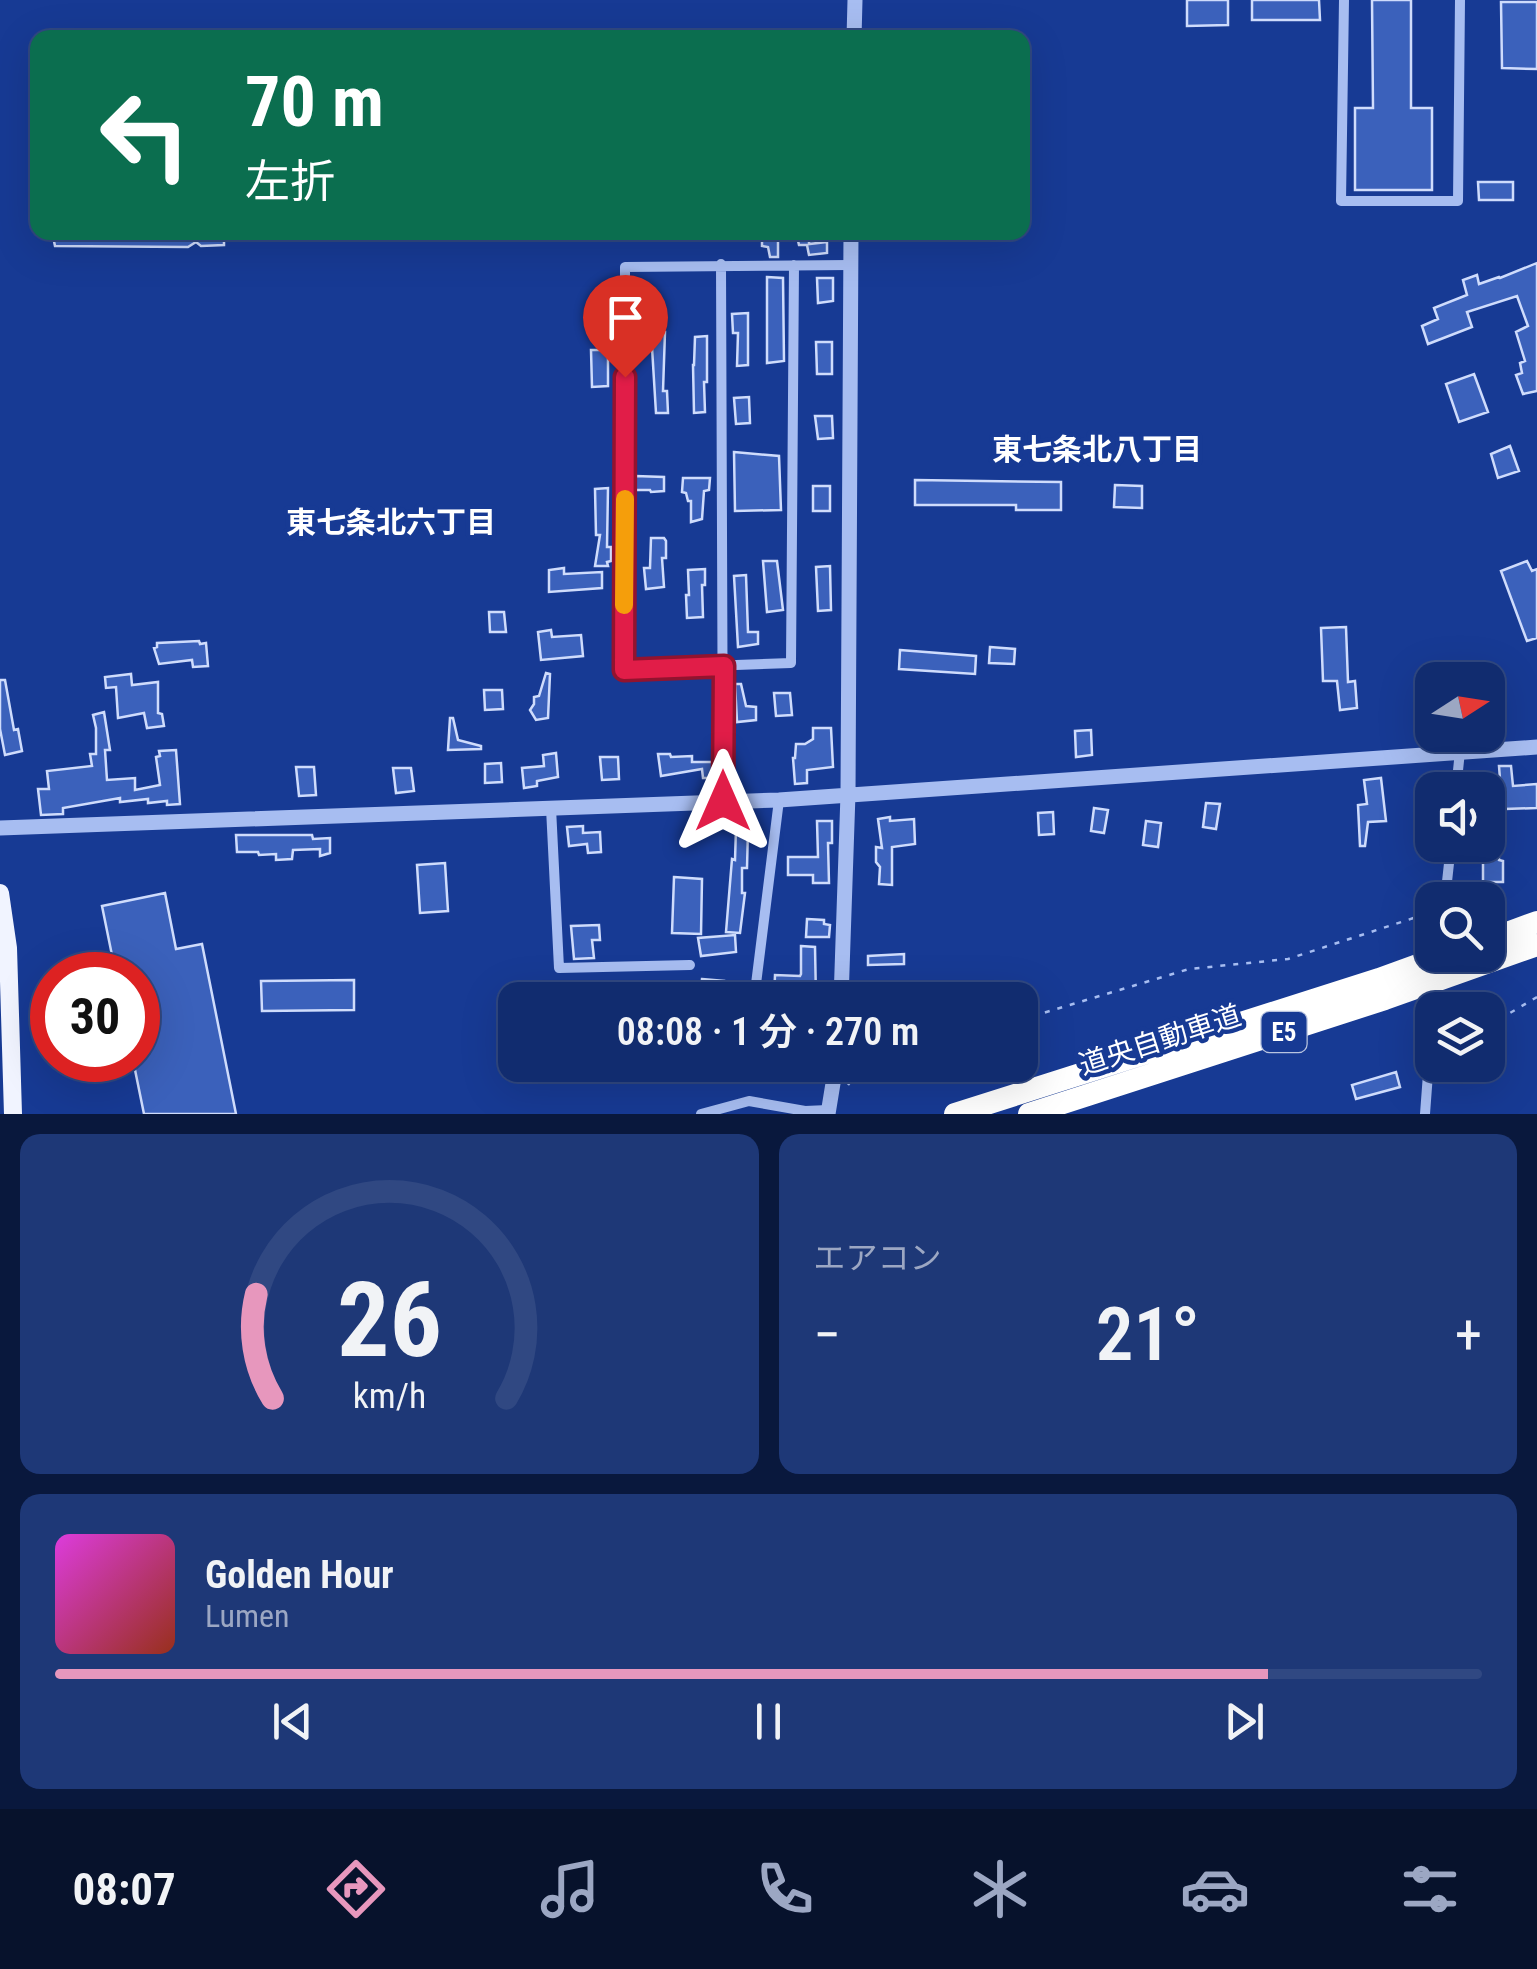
<!DOCTYPE html>
<html lang="ja">
<meta charset="utf-8">
<style>
body{margin:0;font-family:"Roboto Condensed","Noto Sans JP",sans-serif;background:#1e3877;color:#f1f3f6;height:100vh;display:flex;flex-direction:column;font-size:38px;white-space:nowrap}
*{box-sizing:border-box;margin:0}
p{font-size:32px;color:#9ca7c3}
.icon{flex:none;width:55px;height:55px;fill:none;stroke:currentColor;stroke-width:2;stroke-linecap:round;stroke-linejoin:round}
.map{position:relative;height:1114px;overflow:hidden}
.drawer{display:flex;flex-direction:column;gap:20px;padding:20px;background:#09183d;flex:1}
.drawer>*{flex:none}
.top-card{position:absolute;left:30px;top:30px;width:1000px;height:210px;border-radius:20px;box-shadow:0 10px 40px #0002,0 0 0 2px #304882;background:#0b6e4f;color:#fff;overflow:hidden}
.needle{width:65px;rotate:78deg}
.fabs{position:absolute;left:1415px;top:662px;display:grid;gap:20px}
.fabs a{display:grid;place-items:center;width:90px;height:90px;border-radius:20px;background:#112c6f;box-shadow:0 10px 40px #0002,0 0 0 2px #304882;font-size:50px}
.speed{position:absolute;left:30px;top:952px;display:flex;gap:20px;font-size:50px;font-weight:700;text-align:center}
.speed>*{display:grid;place-content:center;width:130px;height:130px;border-radius:50%;background:#112c6f;box-shadow:0 10px 40px #0002,0 0 0 2px #304882;line-height:1}
.speed .limit{border:15px solid #d22;background:#fff;color:#111}
.pin{position:absolute;display:grid;place-items:center;width:85px;height:85px;color:#fff;margin:-102px -42px;border-radius:50% 50% 50% 0;rotate:-45deg;box-shadow:0 0 10px #0007}
.pin .icon{rotate:45deg}
.me{position:absolute;width:110px;margin:-55px;rotate:0deg;stroke-linejoin:round;filter:drop-shadow(0 0 8px #0008)}
.turn{display:flex;align-items:center;gap:35px;height:210px;padding:0 50px;font-size:45px}
.turn .icon{width:130px;height:130px;stroke-width:2.5}
.turn b{display:block;font-size:70px;line-height:85px}
.big{font-size:75px;font-weight:600;line-height:1.1}
.drawer .widget{flex:1;display:flex;flex-direction:column;justify-content:center;gap:15px;min-width:0;padding:0 35px;border-radius:20px;background:#1e3877}
.drawer .dial{align-items:center;gap:0}
.dial svg{height:260px;overflow:visible;fill:none;stroke:#304882;stroke-width:7;stroke-linecap:round;text-anchor:middle}
.dial text{fill:#f1f3f6;stroke:none}
.song{display:flex;align-items:center;gap:30px}
.cover{width:120px;height:120px;border-radius:15px;background:linear-gradient(135deg,hsl(300 70% 55%),hsl(10 70% 35%))}
.played{height:10px;border-radius:5px;background:linear-gradient(90deg,#e797bd 85%,#304882 85%)}
.keys{display:flex;justify-content:space-around;direction:ltr}
.heat{display:flex;justify-content:space-between;align-items:center;font-size:55px;direction:ltr}
.drawer .tiles{flex:1;display:grid;gap:20px;grid-template-columns:1fr 1fr}
.widget:last-child{grid-column:span 2}
.trip{position:absolute;left:498px;top:982px;width:540px;height:100px;border-radius:20px;background:#112c6f;box-shadow:0 10px 40px #0002,0 0 0 2px #304882;font-weight:600;line-height:100px;text-align:center}
.menu{display:flex;height:160px;justify-content:space-around;align-items:center;background:#07122c;color:#9ca7c3}
.menu .icon{width:70px;height:70px}
.menu .current{color:#e797bd}
.menu b{font-size:45px;color:#f1f3f6}
.map>svg:first-child{display:block}
.building{fill:#3b61bb;stroke:#cfdcfc;stroke-width:2.5}
.lines{fill:none;stroke-linecap:round;stroke-linejoin:round}
.minor-tunnel{stroke:#3a58a4;stroke-width:10;stroke-dasharray:10 5;stroke-linecap:butt}
.path{stroke:#a7bdf1;stroke-width:2.5;stroke-dasharray:5 8;stroke-linecap:butt}
.minor{stroke:#a7bdf1;stroke-width:10}
.tertiary{stroke:#a7bdf1;stroke-width:15}
.primary{stroke:#f1f4ff;stroke-width:18}
.motorway{stroke:#fff;stroke-width:22}
.route-casing{stroke:#92132f;stroke-width:25}
.route{stroke:#e11d48;stroke-width:18}
.slow{stroke:#f59e0b;stroke-width:18}
.labels{text-anchor:middle;dominant-baseline:central;stroke-width:9;stroke-linejoin:round;paint-order:stroke}
.shield{fill:#173a94;stroke:#b9c4df;stroke-width:2.5}
.shield-label{font-size:25px;font-weight:bold;fill:#fff}
.street-label{font-size:28px;fill:#fff;stroke:#173a94}
.neighbourhood-label{font-size:30px;font-weight:bold;fill:#fff;stroke:#173a94}
</style>
<div class="map">
<svg width="1537" height="1114" viewBox="0 0 1537 1114">
<rect width="100%" height="100%" fill="#173a94"/>
<!-- building -->
<path class="building" d="M1187,0H1228V25L1187,26Z
M1252,0H1319L1320,20H1252Z
M1372,0H1411V108H1432V190H1355V108H1373Z
M1501,2H1537V69L1502,68Z
M1478,182H1513V200H1479Z
M52,232H224V245L201,246L196,242L188,247L55,246Z
M762,232H778V257H770L768,247L762,246Z
M796,232H809V244L827,242V253L809,255L807,245H799Z
M1537,263V391L1523,394L1516,375L1522,373L1520,363L1525,361L1516,332L1528,326L1517,296L1467,312L1472,327L1428,344L1422,326L1438,319L1434,308L1467,295L1463,280L1477,275L1479,284L1499,277L1500,278Z
M767,277L783,278L784,361L767,363Z
M817,278H833V301L818,303Z
M748,313V365L737,366L738,333H733L732,314Z
M651,331L665,332L663,391H667L668,413H656Z
M707,336V382H704L705,412L694,413L693,365H694L695,337Z
M816,342H832V374H817Z
M591,350H608V386L592,387Z
M1474,374L1488,412L1459,422L1446,384Z
M749,397L750,423L736,424L734,398Z
M815,416H832L833,438L818,439Z
M1510,446L1519,471L1498,478L1491,454Z
M734,452L779,456L781,510L735,511Z
M635,476L664,477V491L651,492L650,490H635Z
M683,478H710L709,490L704,491L702,519L691,522V501H688L686,493L682,492Z
M915,480L1061,482V510H1016V505H915Z
M1115,485L1142,486V508L1114,507Z
M813,486H830V511H813Z
M608,488L607,547H611V561L607,562L608,566H595L600,535H596L595,489Z
M651,538H664L666,541V558H662L664,587L646,589L644,568H650Z
M763,561H777L783,610L767,612Z
M1527,561L1532,571L1537,569V638L1527,641L1501,571Z
M830,566L831,610L818,611L816,567Z
M564,568V574L602,572V588L549,592V570Z
M705,569V585H702L703,617L687,618L686,595H689L688,570Z
M746,575L748,632H758V644L738,647L734,576Z
M489,612H504L506,632H490Z
M1346,627L1348,682L1355,681L1357,708L1340,710L1337,681H1323L1321,628Z
M551,630L552,637L581,635L583,656L541,660L538,632Z
M199,641L200,644L206,643L208,666L193,667L192,660L159,664L154,648L157,647V643Z
M990,647L1015,649L1014,664L989,663Z
M900,650L976,656L975,674L899,669Z
M546,673L550,674L548,718L536,720L530,710L534,704V697L539,696Z
M131,674L132,685L158,682V713L162,714L164,726L147,728L144,713L118,718L116,687L106,688L105,677Z
M0,680H5L14,730L18,729L22,751L5,755L0,729Z
M735,684H741L746,706L756,707V720L737,722Z
M484,690H502L503,709L485,710Z
M774,693H790L792,715L776,716Z
M104,712L110,750H105L107,780L135,778V790L160,785L156,757L160,756L159,751L176,750L180,804L167,805V801L148,803V799L120,802V798L63,808V814L41,815L38,789H49L47,771L92,766L90,754H96V728L93,715Z
M450,718H453L458,740L481,746V749L448,750Z
M813,728H831L833,767L807,770V783L795,784L793,758H795L796,744H805L813,739Z
M1091,730L1092,755L1076,757L1075,731Z
M556,753L558,777L537,781V786L524,788L522,768L544,766L543,755Z
M658,754H670L671,757L692,756V762H714V778H703L702,769L661,776Z
M600,757H618L619,779L602,780Z
M501,763L502,782L485,783V764Z
M1499,766H1511L1513,786L1537,784V808L1505,809V826L1490,827L1488,790H1477V778L1500,779Z
M296,767H314L316,795L299,796Z
M393,768H411L414,791L396,793Z
M1381,778L1386,821L1368,822L1365,846H1360L1358,805L1367,804L1364,780Z
M1206,803L1220,804L1216,829L1203,827Z
M1094,808L1108,810L1104,833L1091,831Z
M1053,812L1054,834L1039,835L1038,813Z
M890,817V821L914,819L915,844L892,847V885L879,884L880,867L876,862V847L882,848L878,819Z
M817,821H832V843H828L829,883H813V875H788V857H818Z
M1146,821L1161,823L1158,847L1143,845Z
M583,826V833L600,832L601,852L588,853L587,844L569,846L567,827Z
M736,829H748L747,868H742V893H745L740,933L726,932L732,859L735,860Z
M1498,833L1499,860L1503,861V882H1483V845H1488V834Z
M236,835H312L313,839L330,838V853L320,856V849L293,850L292,859L276,860V854L259,855L258,852H237Z
M445,863L448,911L420,913L417,865Z
M674,877L702,879L701,934L672,933Z
M165,893L176,949L202,944L236,1114H144L133,1060H138V975H116L102,906Z
M807,919L824,920V924L830,925L829,937H806Z
M599,925L600,940H592L594,958L574,959L571,926Z
M735,935L736,952L701,956L698,938Z
M801,946L815,947L816,999H774L775,975L800,976L801,974Z
M904,954V964L868,965V956Z
M702,979L724,981L722,1000H700Z
M354,980V1010L262,1011L261,981Z
M1396,1072L1400,1087L1356,1099L1352,1085Z"/>
<g class="lines">
<!-- minor-tunnel -->
<path class="minor-tunnel" d="M1433,1010L1436,981"/>
<!-- path -->
<path class="path" d="M1020,1020L1189,969L1288,959L1432,912
M1488,1026L1537,997
M848,1085L854,1077L882,1065"/>
<!-- minor -->
<path class="minor" d="M1344,0L1341,201H1458L1460,0
M721,264L723,801
M794,265L791,663L624,669L625,267L850,265
M1456,790L1460,751
M551,808L559,968L690,965
M1445,900L1451,845
M754,1000L779,800
M701,1114L749,1101L805,1111L828,1110
M1425,1114L1432,1020"/>
<!-- tertiary -->
<path class="tertiary" d="M854,38L855,0
M0,828L779,800L1537,747
M841,1000L848,794L851,232
M828,1114L836,1065"/>
<!-- primary -->
<path class="primary" d="M0,893L8,948L13,1114"/>
<!-- motorway -->
<path class="motorway" d="M1488,940L1537,922
M955,1114L1379,979L1445,955
M1029,1114L1385,999L1537,945"/>
</g>
<g class="lines">
<defs>
<path id="route" d="M625,377L624,670L724,666L723,801"/>
</defs>
<!-- route casing -->
<use href="#route" class="route-casing"/>
<!-- route -->
<use href="#route" class="route"/>
<!-- slow -->
<path class="slow" d="M624,605L625,499"/>
</g>
<g class="labels">
<!-- shield labels -->
<rect class="shield" x="1261.5" y="1012" width="45" height="40" rx="8"/>
<g class="shield-label">
<text x="1284" y="1032">E5</text>
</g>
<!-- street labels -->
<g class="street-label">
<text transform="translate(1160 1040) rotate(-18)">道央自動車道</text>
</g>
<!-- neighbourhood labels -->
<g class="neighbourhood-label">
<text x="1097" y="449">東七条北八丁目</text>
<text x="391" y="522">東七条北六丁目</text>
</g>
</g>
</svg>
<div class="fabs">
<a><svg class="needle" viewBox="-14 -14 28 28"><path d="M0-13l5 13h-10z" fill="#e53935"/><path d="M0 13l5-13h-10z" fill="#9ca7c3"/></svg></a>
<a><svg class="icon" aria-label="sound" viewBox="0 0 24 24"><path d="M4 9h4l5-4v14l-5-4H4zM17 9q2 3 0 6"/></svg></a>
<a><svg class="icon" aria-label="search" viewBox="0 0 24 24"><circle cx="10" cy="10" r="6"/><path d="M15 15l6 6"/></svg></a>
<a><svg class="icon" aria-label="layers" viewBox="0 0 24 24"><path d="M12 4l9 5-9 5-9-5zM3 14l9 5 9-5"/></svg></a>
</div>
<div class="speed"><div class="limit">30</div></div>
<div class="pin" style="left:625px;top:377px;background:#d93025"><svg class="icon" aria-label="arrive" viewBox="0 0 24 24"><path d="M6 21V4h12l-3 4 3 4H6"/></svg></div>
<svg class="me" style="left:723px;top:801px" viewBox="-20 -20 40 40"><path d="M0-17L14 15 0 8-14 15z" fill="#e11d48" stroke="#fff" stroke-width="4"/></svg>
<div class="trip">08:08 · 1 分 · 270 m</div>
<div class="top-card">
<div class="turn"><svg class="icon" aria-label="left" viewBox="0 0 24 24"><path d="M17 20v-9H6M10 6l-5 5 5 5"/></svg><div><b>70 m</b>左折</div></div>
</div>
</div>
<section class="drawer">
<div class="tiles">
<div class="widget dial"><svg viewBox="0 0 100 80">
<path d="M14 69A42 42 0 1 1 86 69"/>
<path d="M14 69A42 42 0 0 1 9 37" stroke="#e797bd"/>
<text x="50" y="56" font-size="32" font-weight="700">26</text>
<text x="50" y="72" font-size="11">km/h</text>
</svg></div>
<div class="widget"><p>エアコン</p>
<div class="heat"><a>−</a><b class="big">21°</b><a>+</a></div>
</div>
<div class="widget">
<div class="song"><i class="cover"></i><div><b>Golden Hour</b><p>Lumen</p></div></div>
<div class="played"></div>
<div class="keys"><svg class="icon" aria-label="previous" viewBox="0 0 24 24"><path d="M18 5L8 12l10 7zM5 5v14"/></svg><svg class="icon" aria-label="pause" viewBox="0 0 24 24"><path d="M8 5v14M16 5v14"/></svg><svg class="icon" aria-label="next" viewBox="0 0 24 24"><path d="M6 5l10 7-10 7zM19 5v14"/></svg></div>
</div>
</div>
</section>
<nav class="menu">
<b>08:07</b>
<svg class="icon current" aria-label="directions" viewBox="0 0 24 24"><path d="M12 3l9 9-9 9-9-9zM9 14v-3h6M13 9l2 2-2 2"/></svg>
<svg class="icon" aria-label="music" viewBox="0 0 24 24"><path d="M9 18V5l10-2v13"/><circle cx="6" cy="18" r="3"/><circle cx="16" cy="16" r="3"/></svg>
<svg class="icon" aria-label="phone" viewBox="0 0 24 24"><path d="M5 4h4l2 5-3 2q2 4 5 5l2-3 5 2v4C11 20 4 13 5 4z"/></svg>
<svg class="icon" aria-label="climate" viewBox="0 0 24 24"><path d="M12 3v18M4 7l16 10M4 17L20 7"/></svg>
<svg class="icon" aria-label="car" viewBox="0 0 24 24"><path d="M5 17H2v-5l4-1 3-4h7l3 4 3 1v5h-3M9 17h6M6 11h13"/><circle cx="7" cy="17" r="2"/><circle cx="17" cy="17" r="2"/></svg>
<svg class="icon" aria-label="filters" viewBox="0 0 24 24"><path d="M4 7h16M4 17h16"/><circle cx="9" cy="7" r="2"/><circle cx="15" cy="17" r="2"/></svg>
</nav>
